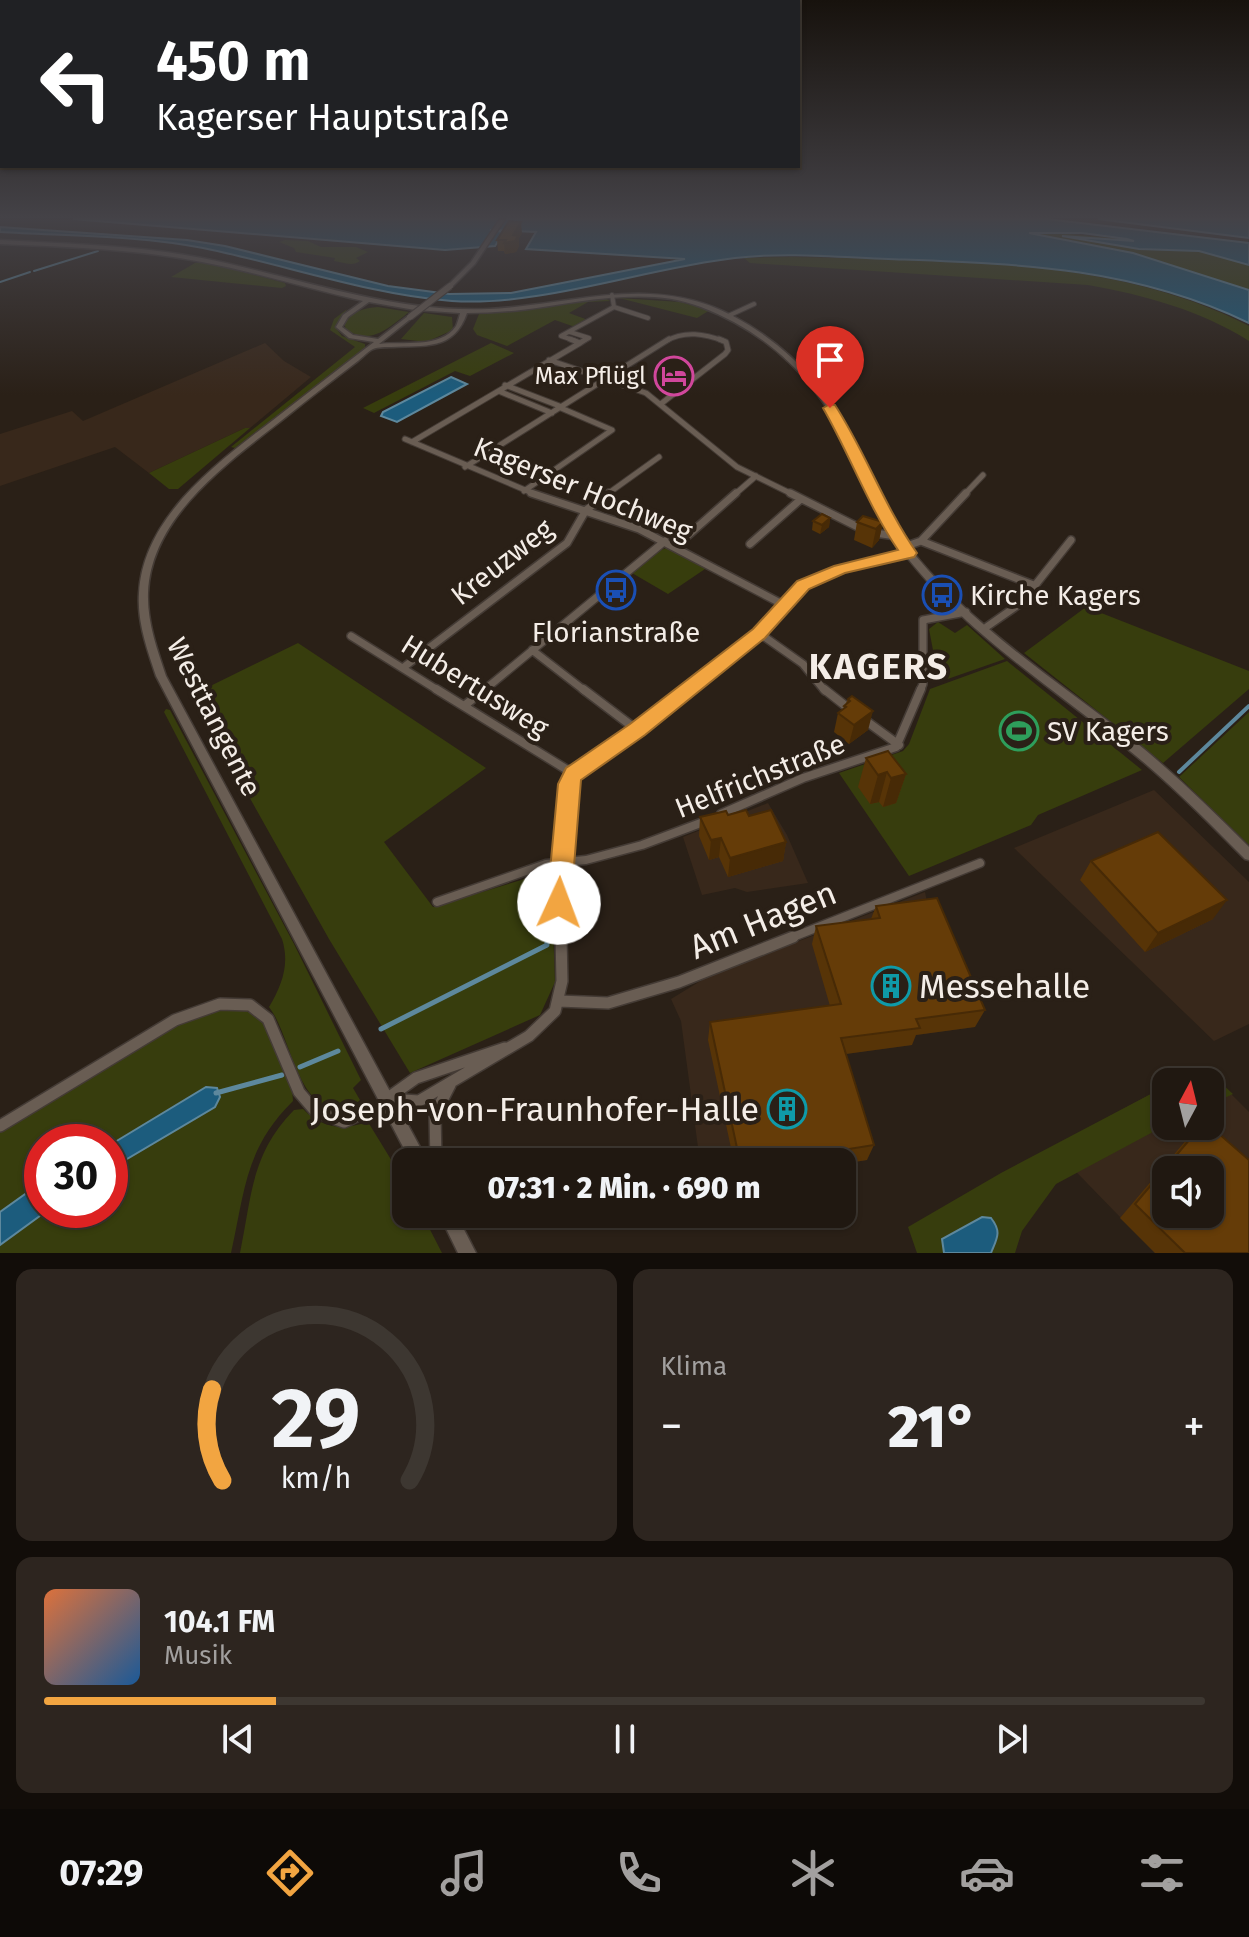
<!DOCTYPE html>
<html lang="de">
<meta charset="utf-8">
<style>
body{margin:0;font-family:"Fira Sans",sans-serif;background:#2d251f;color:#f1f3f6;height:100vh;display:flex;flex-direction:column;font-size:30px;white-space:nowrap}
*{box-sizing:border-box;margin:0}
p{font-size:26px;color:#a2a09f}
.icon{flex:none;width:44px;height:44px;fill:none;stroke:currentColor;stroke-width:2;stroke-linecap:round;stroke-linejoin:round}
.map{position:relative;height:1253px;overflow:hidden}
.drawer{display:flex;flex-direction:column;gap:16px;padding:16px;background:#120d09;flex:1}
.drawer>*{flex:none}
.top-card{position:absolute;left:0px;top:0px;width:800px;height:168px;box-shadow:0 2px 6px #0004,0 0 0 2px #3d3731;background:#202124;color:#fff;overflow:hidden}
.needle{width:52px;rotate:7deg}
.fabs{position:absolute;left:1152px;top:1068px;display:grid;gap:16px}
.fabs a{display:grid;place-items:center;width:72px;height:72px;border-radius:16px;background:#201811;box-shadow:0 2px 6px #0004,0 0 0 2px #3d3731;font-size:40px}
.speed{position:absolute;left:24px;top:1124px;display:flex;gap:16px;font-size:40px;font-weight:700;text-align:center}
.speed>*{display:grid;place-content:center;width:104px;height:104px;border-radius:50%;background:#201811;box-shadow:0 2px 6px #0004,0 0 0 2px #3d3731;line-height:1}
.speed .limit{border:12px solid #d22;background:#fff;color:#111}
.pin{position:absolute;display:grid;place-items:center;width:68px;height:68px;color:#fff;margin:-82px -34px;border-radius:50% 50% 50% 0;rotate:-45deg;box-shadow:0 0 8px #0007}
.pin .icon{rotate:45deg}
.me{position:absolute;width:88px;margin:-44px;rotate:2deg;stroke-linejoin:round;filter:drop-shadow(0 0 6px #0008)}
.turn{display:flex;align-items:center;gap:28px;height:168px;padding:0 24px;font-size:36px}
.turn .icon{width:104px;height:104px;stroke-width:2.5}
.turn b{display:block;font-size:56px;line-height:68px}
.big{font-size:60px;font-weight:800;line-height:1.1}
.drawer .card{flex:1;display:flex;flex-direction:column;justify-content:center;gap:12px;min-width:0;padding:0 28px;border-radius:16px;background:#2d251f}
.drawer .dial{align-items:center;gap:0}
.dial svg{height:208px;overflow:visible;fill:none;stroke:#3d3731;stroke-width:7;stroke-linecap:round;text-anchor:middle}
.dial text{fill:#f1f3f6;stroke:none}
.song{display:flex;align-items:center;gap:24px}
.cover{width:96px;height:96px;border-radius:12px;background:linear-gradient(135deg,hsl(20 70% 55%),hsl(210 70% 35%))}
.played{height:8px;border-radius:4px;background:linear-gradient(90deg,#f2a541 20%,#3d3731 20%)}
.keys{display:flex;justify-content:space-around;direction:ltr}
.heat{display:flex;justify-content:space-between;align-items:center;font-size:44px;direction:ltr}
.drawer .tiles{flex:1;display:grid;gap:16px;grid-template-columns:1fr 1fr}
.card:last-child{grid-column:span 2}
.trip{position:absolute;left:392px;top:1148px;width:464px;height:80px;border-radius:16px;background:#201811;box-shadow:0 2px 6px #0004,0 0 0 2px #3d3731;font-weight:800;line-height:80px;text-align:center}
.menu{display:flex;height:128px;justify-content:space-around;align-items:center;background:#0d0a07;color:#a2a09f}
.menu .icon{width:56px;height:56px}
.menu .current{color:#f2a541}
.menu b{font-size:36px;color:#f1f3f6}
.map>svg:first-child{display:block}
.built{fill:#38281b;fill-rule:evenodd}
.green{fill:#373d0d;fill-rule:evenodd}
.water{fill:#1c5c7d;stroke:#5d889d;stroke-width:2}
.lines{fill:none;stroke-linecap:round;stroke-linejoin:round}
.stream-far2{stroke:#5d889d;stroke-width:2}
.stream-far1{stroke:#5d889d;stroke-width:4}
.stream{stroke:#5d889d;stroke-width:5}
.street-far4-casing{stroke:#443b35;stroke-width:6}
.street-far3-casing{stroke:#443b35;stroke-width:7}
.street-far2-casing{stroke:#443b35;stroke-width:10}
.street-far1-casing{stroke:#443b35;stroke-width:11}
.street-casing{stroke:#443b35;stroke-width:14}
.secondary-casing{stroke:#443b35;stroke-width:3}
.street-far4{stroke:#695d53;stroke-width:4}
.street-far3{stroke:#695d53;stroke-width:5}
.street-far2{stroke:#695d53;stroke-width:7}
.street-far1{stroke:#695d53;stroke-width:8}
.street{stroke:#695d53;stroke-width:11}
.secondary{fill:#695d53;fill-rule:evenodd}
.secondary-bridge-casing{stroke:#443b35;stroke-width:8;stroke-linecap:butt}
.secondary-bridge{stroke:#695d53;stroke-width:6}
.wall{fill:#573407}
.shaded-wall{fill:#472a06}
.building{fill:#653c08;stroke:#472a06;stroke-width:2;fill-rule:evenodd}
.route{fill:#f2a541;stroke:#9d6b2a;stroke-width:2}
.labels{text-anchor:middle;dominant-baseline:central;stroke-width:8;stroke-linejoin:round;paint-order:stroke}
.far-poi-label{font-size:24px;fill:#f4ede7;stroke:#2a2017;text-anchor:end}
.street-label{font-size:28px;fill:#f4ede7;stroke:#2a2017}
.poi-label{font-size:28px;fill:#f4ede7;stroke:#2a2017;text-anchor:start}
.near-street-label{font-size:34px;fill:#f4ede7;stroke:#2a2017}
.near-poi-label{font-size:34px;fill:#f4ede7;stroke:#2a2017;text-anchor:start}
.district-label{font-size:36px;font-weight:bold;letter-spacing:2px;fill:#f4ede7;stroke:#2a2017}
</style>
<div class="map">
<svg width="1249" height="1253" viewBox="0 0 1249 1253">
<rect width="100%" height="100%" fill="#2a2017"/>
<!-- built -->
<path class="built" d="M265,343L284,361L311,377L250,428H245L149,473L115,447L0,486V434L72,411L83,421Z
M1154,790L1249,882V1024L1214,1041L1014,848Z
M768,803L787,835L808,883L747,892L735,888L702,895L683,837Z
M925,892L930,917L975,1027L909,1036L912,1045L845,1054L867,1160L842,1164V1162H700L681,1021L671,999L707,977Z
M1204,1067L1249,1112V1253H1155L1052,1147L1166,1086V1126H1210V1082H1174ZM1166,1170H1210V1214H1166Z"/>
<!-- green -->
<path class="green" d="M1045,232L1127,239L1134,241L1091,238L1139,249L1199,251L1249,265V290L1133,253L1028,233Z
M285,240L308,241L321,247H356L368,252L356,258L360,261C352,267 343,262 334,261L335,258L296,252L294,248L279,242Z
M791,257C940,260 1115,256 1249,326V341C1200,310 1144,295 1088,285L750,263L744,258Z
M205,262L285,283L286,286L282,288L171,277L195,263Z
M605,298L610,301L588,302L569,313L588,320L575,327L555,320L507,346L477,335L473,329L479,314Z
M619,298L680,302L710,310L697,318Z
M378,307L409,312C390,327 370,347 346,329L344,324C352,311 364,308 378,307Z
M347,309L335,327L342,336L365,344V348L235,448L231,447L355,347L330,330L334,319Z
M424,313L452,317L453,330L426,342L401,339Z
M491,343L514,353L470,376L455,371L374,413L363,408Z
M245,428H250L178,489H169L149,473Z
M666,548L708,567L668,594L632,573L659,551Z
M1086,607L1249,671V689L1163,763L1024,653Z
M938,622L955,633L967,625L1005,659L939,682L929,629Z
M298,643L486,768L384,842L433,907L551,871L555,982L540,1015L410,1073L329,939L192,695Z
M1007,661L1142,770L1038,815L1031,825L909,876L839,773L903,751L909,744L930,689Z
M166,709L170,710L294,944L361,1080L353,1088L360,1100C354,1106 347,1110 338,1109C296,1107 291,1035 269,1007C282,985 290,964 282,939L164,712Z
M1249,712V845L1179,777Z
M218,1007L247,1008L263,1019L292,1089L293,1101C245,1148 245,1191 231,1253H0V1132L178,1024ZM42,1142H110V1210H42Z
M1204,1067L1233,1094L1210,1105V1082H1174Z
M1166,1086V1125L1056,1184L1022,1231L1015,1253H917L908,1227L1001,1173Z
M303,1109C323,1129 342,1130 368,1122L406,1184V1214H422L442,1253H240C252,1195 251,1154 294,1110Z"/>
<!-- water -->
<path class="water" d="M73,219H1047L1249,243V265L1199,251L1139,249L1062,236L1134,241L1127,239L1082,233H1029L1133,253L1249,290V323C1130,266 1017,264 888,259C838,257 785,252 735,258C646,268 540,307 452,301C367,294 286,265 203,248C137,235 67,236 0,232V227L187,240L225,246L388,286L449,294L511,293L685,259L526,249L536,232L490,230L504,232L495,246L445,250Z
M1098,219H1249V238Z
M451,377L467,384L397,422L381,416L383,412Z
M206,1087L217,1088L220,1097L215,1107L110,1169V1145Z
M42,1182V1210H48L0,1245V1212Z
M982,1217L991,1218C1002,1232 997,1238 991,1253H944L942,1239Z"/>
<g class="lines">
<!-- stream-far2 -->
<path class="stream-far2" d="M34,271L98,251
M0,282L30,272"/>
<!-- stream-far1 -->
<path class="stream-far1" d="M1179,772L1249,706
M547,939L548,882"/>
<!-- stream -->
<path class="stream" d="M381,1029L547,945V937
M300,1067L338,1051
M216,1093L282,1075"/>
<defs>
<path id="street-far4" d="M614,307L648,318
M728,316L754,304
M570,332L589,338L583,341
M576,341L561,336L614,307L612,295
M666,341C685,330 705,334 724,341
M834,341H840"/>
<path id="street-far3" d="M580,343L586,339
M844,354L825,347L836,340L855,347
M549,360L646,393L737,467L794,495
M806,370L817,369L855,347
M505,385L562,407
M501,392L552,413
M662,403L725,354L728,350L726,342L719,339
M405,439L537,495
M412,442L580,343L570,339
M465,467L669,339
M524,491L612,430L561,408
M606,495L659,457
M734,495L756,476
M964,495L983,475"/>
<path id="street-far2" d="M531,493L639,529L786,606
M790,493L868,532L896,536
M921,541L1036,586
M750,544L801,499
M676,546L736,493
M904,547L921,541L966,493
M985,628L1021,603L1071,540
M759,633L803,664L825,691
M351,636L439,691
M532,650L585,691
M404,667L567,543L586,510L609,493
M483,691L665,541
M686,691L759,633L803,585L840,569L909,553
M920,691L923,684V620L966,612"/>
<path id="street-far1" d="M436,689L574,774
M583,689L637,730
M824,689L852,711
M464,706L485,689
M862,718L899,745
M721,814L803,778L896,747L921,689
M437,902L546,864L586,860L642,845L706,821
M561,939L559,879L568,784L574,774L689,689
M788,939L980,863"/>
<path id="street" d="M559,1001L608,1003L679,982L793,937
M388,1098L416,1078L505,1048
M387,1099L419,1101L529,1036L555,1011L562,981L561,937
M0,1126L175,1020L220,1004L250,1005L268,1019L299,1092L316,1112L344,1122L369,1110
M436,1162L435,1114L450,1085"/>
<path id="secondary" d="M500,219H505L475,264L452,287H448V285L471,262Z
M0,240C67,244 136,245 202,258C298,277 390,313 489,309C573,305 652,273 733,316C790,346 831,393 859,450C873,480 883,511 902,538C963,621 1052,677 1133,740C1174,773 1212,810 1249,847V860L1245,859C1206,820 1168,781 1125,747C1044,681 952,624 892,537C874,510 864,479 850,449C818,382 771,334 701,307C646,285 578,303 521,310C503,312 485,313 467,313C454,351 425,345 391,347C386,347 378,347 373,349C367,352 360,360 354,364C333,380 312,396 291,413C235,458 151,513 148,593C147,622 157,649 166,676L428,1162H411L156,676C147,649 137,622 139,593C143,515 221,460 277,417C309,392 341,367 374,342L349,338L336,327L343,315L363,301C309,289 256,272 202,262C136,249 67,247 0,244ZM369,302L415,310L460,313C460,315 457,324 456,326C441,349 402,341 379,344L413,317L408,316L378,339L353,335L342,327L348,317Z
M439,1214H456L476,1253H458Z"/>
</defs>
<!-- street-far4 casing -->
<use href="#street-far4" class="street-far4-casing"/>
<!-- street-far3 casing -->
<use href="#street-far3" class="street-far3-casing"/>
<!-- street-far2 casing -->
<use href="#street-far2" class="street-far2-casing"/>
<!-- street-far1 casing -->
<use href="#street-far1" class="street-far1-casing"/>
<!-- street casing -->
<use href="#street" class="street-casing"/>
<!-- secondary casing -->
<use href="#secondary" class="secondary-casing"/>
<!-- street-far4 -->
<use href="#street-far4" class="street-far4"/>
<!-- street-far3 -->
<use href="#street-far3" class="street-far3"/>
<!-- street-far2 -->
<use href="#street-far2" class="street-far2"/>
<!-- street-far1 -->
<use href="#street-far1" class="street-far1"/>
<!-- street -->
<use href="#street" class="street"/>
<!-- secondary -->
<use href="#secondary" class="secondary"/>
<defs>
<path id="secondary-bridge" d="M410,317L450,286"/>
</defs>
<!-- secondary-bridge casing -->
<use href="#secondary-bridge" class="secondary-bridge-casing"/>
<!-- secondary-bridge -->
<use href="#secondary-bridge" class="secondary-bridge"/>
</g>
<!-- wall -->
<path class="wall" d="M522,233L519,238V246L516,252L505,254L504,251H498L497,240Z
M830,518L829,527L820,534L812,530L813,521Z
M857,522H883L879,540L872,548L854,540Z
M852,696L868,730L849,744L834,732L838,713L843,709L848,699Z
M866,758L906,774L896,803L883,807L879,802L870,804L858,787Z
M728,815L749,816L786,842L783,861L728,877L719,857L709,860L699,836L700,817Z
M1091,861L1213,919L1145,952L1080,880Z
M876,906L985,1010L975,1027L916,1035L912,1045L846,1054L874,1145L867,1160L842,1164V1162H734L708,1040L710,1022L830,1006L812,944L816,926L871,919Z
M1200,1126H1210L1249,1253H1155L1120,1218L1188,1138Z
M790,1214H808L805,1216Z"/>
<!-- shaded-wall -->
<path class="shaded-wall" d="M521,222L522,233L519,238V246L516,252L505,254L504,243L513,235Z
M830,518L829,527L820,534L822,525Z
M883,522L879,540L872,548L876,529Z
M873,711L868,730L849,744L854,725Z
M887,772L879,802L870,804L878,775Z
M906,774L896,803L883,807L891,778Z
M721,838L719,857L709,860L711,840Z
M786,842L783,861L728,877L730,858Z
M1227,900L1213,919L1145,952L1158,933Z"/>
<!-- building -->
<path class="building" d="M509,221L521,222L513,235L518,236L515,241L504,243L506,240H497Z
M822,514L830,518L822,525L813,521Z
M863,516L883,522L876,529L857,522Z
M852,696L873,711L854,725L838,713L846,707L844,706L850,701L848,699Z
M888,751L906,774L891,778L887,772L878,775L866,758Z
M746,810L749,816L771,810L786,842L730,858L721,838L711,840L700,817L726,811L728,815Z
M1158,832L1227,900L1158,933L1091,861Z
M937,898L985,1010L916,1019L920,1028L841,1038L874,1145L836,1151L835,1162H740L710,1022L841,1004L816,926L880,918L876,906Z
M1201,1126H1210L1249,1160V1253H1185L1135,1204ZM1166,1170H1210V1214H1166Z"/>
<!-- sky -->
<linearGradient id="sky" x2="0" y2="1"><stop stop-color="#17120d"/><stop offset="0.55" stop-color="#444247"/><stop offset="1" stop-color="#444247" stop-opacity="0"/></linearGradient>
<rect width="1249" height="395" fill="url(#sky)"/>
<!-- route -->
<path class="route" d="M830,404L835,405C866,453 884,506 917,553L914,557L845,573L809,589L765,638L645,735L581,780L571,903L568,911L559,914L550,911L547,903L558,784L566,768L630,724L753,629L797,581L834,566L898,550C868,506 850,455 823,408Z"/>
<!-- icons -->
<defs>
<symbol id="hotel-ring" viewBox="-11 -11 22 22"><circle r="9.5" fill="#2a2017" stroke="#d1479c" stroke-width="1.5"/><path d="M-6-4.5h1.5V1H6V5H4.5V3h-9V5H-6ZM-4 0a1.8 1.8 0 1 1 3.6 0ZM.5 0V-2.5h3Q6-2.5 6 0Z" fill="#d1479c"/></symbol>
<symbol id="bus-ring" viewBox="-11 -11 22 22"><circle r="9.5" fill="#2a2017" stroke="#1a4fb4" stroke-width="1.5"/><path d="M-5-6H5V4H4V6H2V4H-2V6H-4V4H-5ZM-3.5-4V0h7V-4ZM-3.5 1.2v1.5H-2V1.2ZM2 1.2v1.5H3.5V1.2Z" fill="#1a4fb4"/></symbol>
<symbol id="stadium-ring" viewBox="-11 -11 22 22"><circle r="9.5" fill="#2a2017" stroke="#2e9e5b" stroke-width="1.5"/><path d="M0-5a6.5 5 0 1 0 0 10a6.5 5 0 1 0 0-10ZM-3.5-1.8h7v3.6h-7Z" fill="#2e9e5b"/></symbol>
<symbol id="building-ring" viewBox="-11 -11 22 22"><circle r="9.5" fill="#2a2017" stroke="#0f9aa8" stroke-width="1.5"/><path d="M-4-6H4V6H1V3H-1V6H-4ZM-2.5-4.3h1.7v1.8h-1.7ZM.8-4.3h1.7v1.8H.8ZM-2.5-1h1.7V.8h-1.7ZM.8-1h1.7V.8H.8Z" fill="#0f9aa8"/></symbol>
</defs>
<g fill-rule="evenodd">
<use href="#hotel-ring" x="652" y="354" width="44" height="44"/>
<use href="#bus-ring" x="594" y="568" width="44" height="44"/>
<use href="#bus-ring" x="920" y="573" width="44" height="44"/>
<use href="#stadium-ring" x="997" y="709" width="44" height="44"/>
<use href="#building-ring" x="869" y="964" width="44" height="44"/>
<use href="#building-ring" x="765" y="1087" width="44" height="44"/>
</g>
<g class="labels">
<!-- far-poi labels -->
<g class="far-poi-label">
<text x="646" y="376">Max Pflügl</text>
</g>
<!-- street labels -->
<g class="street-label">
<text transform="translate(583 489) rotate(22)">Kagerser Hochweg</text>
<text transform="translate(502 562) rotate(-38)">Kreuzweg</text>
<text transform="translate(475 686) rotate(32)">Hubertusweg</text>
<text transform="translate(214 717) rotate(63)">Westtangente</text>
<text transform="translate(760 776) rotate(-22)">Helfrichstraße</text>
</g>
<!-- poi labels -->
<g class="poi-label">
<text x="970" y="595">Kirche Kagers</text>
<text x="616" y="632" text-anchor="middle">Florianstraße</text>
<text x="1047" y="731">SV Kagers</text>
</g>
<!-- near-street labels -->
<g class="near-street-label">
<text transform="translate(763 920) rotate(-22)">Am Hagen</text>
</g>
<!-- near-poi labels -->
<g class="near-poi-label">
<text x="919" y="986">Messehalle</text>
<text x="759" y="1109" text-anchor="end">Joseph-von-Fraunhofer-Halle</text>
</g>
<!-- district labels -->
<g class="district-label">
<text x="879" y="667">KAGERS</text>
</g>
</g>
</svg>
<div class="fabs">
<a><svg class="needle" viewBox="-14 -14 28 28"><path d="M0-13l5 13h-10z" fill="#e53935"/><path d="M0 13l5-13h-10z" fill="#a2a09f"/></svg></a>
<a><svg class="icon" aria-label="sound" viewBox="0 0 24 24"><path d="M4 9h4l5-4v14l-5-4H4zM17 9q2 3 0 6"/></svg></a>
</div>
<div class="speed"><div class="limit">30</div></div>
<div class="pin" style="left:830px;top:408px;background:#d93025"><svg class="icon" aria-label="arrive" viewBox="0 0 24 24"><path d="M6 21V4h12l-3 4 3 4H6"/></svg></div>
<svg class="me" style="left:559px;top:903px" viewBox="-20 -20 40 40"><circle r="19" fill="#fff"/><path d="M0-13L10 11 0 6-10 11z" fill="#f2a541"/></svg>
<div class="trip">07:31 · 2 Min. · 690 m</div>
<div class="top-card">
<div class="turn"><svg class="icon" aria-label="left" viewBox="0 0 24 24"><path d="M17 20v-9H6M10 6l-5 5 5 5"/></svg><div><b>450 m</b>Kagerser Hauptstraße</div></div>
</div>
</div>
<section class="drawer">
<div class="tiles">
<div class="card dial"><svg viewBox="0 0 100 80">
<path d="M14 69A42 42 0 1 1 86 69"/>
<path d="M14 69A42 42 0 0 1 10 34" stroke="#f2a541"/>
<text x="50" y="56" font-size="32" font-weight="700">29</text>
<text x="50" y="72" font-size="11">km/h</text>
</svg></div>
<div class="card"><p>Klima</p>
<div class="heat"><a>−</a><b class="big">21°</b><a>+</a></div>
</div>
<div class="card">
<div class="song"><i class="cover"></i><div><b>104.1 FM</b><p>Musik</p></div></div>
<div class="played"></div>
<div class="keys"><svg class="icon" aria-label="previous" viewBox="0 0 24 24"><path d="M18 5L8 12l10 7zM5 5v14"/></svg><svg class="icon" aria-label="pause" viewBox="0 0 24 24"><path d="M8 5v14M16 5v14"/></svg><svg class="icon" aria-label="next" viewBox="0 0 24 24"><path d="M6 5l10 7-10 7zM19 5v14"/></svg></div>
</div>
</div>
</section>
<nav class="menu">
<b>07:29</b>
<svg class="icon current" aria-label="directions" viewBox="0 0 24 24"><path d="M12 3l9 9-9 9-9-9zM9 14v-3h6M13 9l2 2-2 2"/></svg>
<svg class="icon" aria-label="music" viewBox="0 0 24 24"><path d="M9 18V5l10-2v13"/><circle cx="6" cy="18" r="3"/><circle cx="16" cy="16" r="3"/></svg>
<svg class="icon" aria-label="phone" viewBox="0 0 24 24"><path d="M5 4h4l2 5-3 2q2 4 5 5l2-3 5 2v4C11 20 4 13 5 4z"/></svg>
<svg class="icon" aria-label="climate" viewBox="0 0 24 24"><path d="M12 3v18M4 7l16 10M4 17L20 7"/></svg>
<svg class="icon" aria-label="car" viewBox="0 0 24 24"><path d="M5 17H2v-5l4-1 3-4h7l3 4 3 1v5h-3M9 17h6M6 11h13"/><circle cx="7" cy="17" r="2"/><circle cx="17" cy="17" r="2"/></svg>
<svg class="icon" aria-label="filters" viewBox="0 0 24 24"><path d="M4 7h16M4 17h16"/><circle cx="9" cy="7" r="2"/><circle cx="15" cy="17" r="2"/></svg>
</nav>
